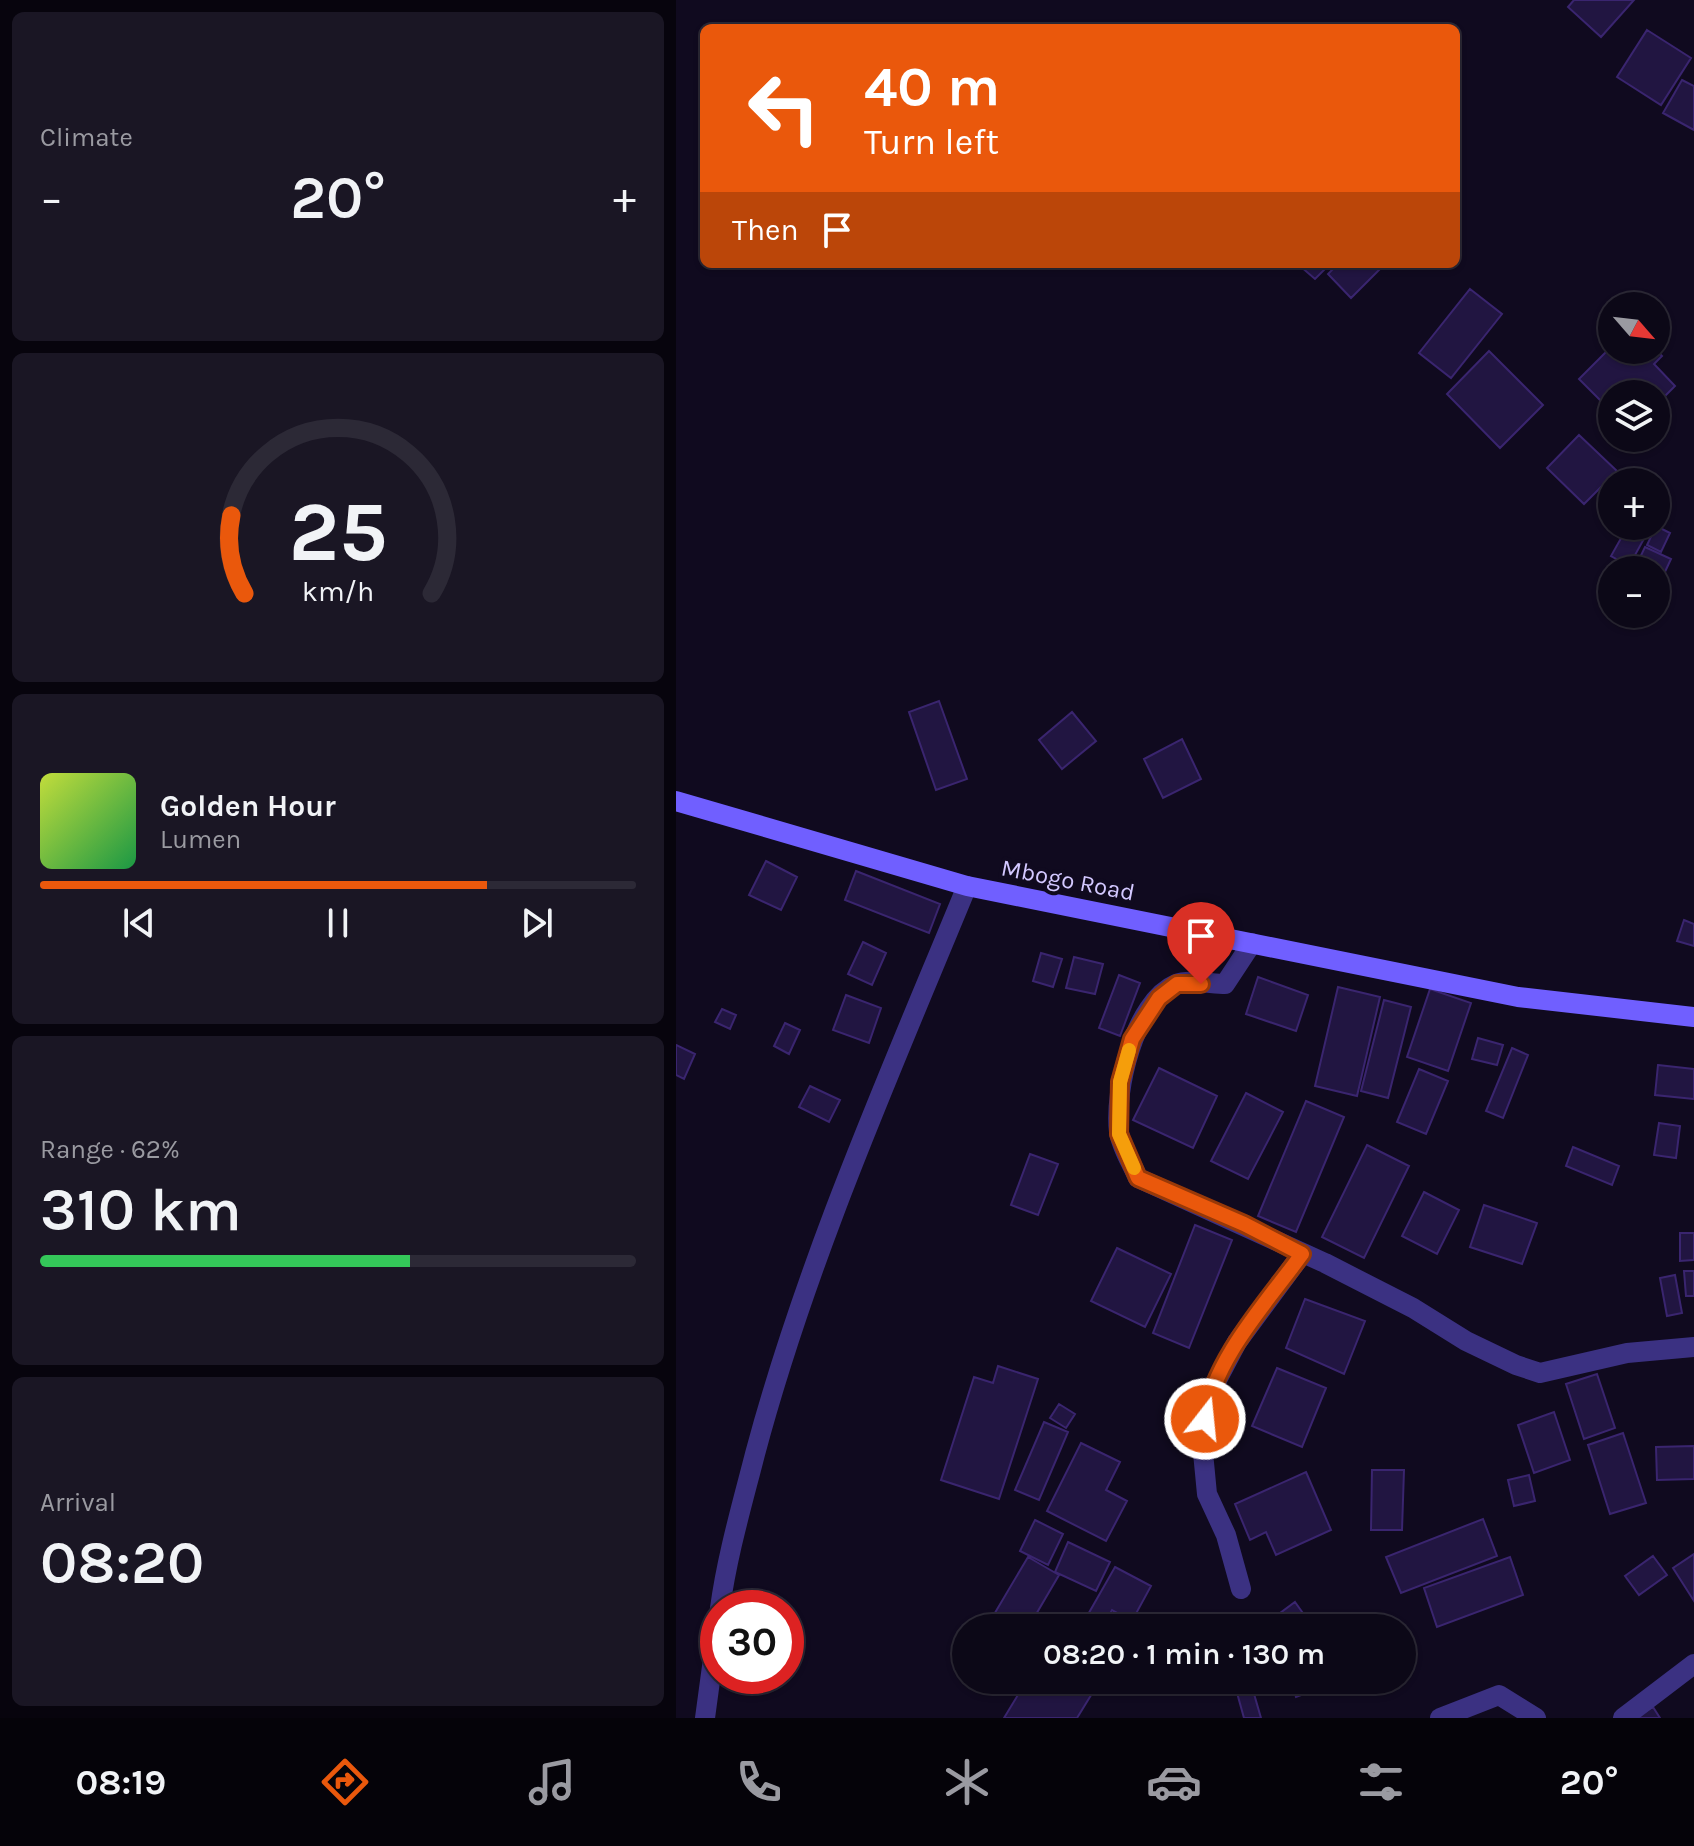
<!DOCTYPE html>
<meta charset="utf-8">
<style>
body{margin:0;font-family:Karla,sans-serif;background:#1a1624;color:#f1f3f6;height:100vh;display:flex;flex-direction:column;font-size:30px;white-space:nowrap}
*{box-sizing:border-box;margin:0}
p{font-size:26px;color:#9a9aa1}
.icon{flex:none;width:44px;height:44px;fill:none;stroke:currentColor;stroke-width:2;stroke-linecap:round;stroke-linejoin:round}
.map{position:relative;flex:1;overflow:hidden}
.details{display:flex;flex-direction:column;gap:12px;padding:12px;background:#07040d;width:676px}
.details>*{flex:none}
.banner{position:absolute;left:24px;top:24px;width:760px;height:244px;border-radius:12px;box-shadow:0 2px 6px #0004,0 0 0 2px #2c2936;background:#ea580c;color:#fff;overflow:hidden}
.needle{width:52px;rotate:118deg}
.fabs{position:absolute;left:922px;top:292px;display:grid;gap:16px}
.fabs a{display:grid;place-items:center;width:72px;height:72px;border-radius:50%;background:#0c0817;box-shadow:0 2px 6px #0004,0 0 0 2px #2c2936;font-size:40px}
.speed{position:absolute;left:24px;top:1590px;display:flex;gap:16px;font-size:40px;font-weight:700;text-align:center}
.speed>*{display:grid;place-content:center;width:104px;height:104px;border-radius:50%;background:#0c0817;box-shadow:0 2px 6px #0004,0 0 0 2px #2c2936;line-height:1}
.speed .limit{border:12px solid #d22;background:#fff;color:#111}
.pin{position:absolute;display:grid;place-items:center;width:68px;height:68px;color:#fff;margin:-82px -34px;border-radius:50% 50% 50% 0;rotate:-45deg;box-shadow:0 0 8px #0007}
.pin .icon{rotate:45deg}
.me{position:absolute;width:88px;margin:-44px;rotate:16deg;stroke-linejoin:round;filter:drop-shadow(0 0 6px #0008)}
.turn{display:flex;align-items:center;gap:28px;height:168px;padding:0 32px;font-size:36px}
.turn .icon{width:104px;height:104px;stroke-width:2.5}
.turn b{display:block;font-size:56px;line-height:68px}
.then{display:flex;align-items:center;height:76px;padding:0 32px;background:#0003;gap:16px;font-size:30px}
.big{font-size:60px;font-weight:600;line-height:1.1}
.details .card{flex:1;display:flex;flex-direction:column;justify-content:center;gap:12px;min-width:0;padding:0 28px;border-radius:12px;background:#1a1624}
.details .dial{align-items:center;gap:0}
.dial svg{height:208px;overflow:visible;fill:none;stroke:#2c2936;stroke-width:7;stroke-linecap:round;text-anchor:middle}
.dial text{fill:#f1f3f6;stroke:none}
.song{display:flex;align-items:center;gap:24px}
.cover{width:96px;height:96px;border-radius:12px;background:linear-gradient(135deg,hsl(70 70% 55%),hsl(140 70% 35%))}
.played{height:8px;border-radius:4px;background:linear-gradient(90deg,#ea580c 75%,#2c2936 75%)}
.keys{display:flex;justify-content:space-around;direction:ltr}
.heat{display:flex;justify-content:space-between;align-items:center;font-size:44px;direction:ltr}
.charge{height:12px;border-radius:6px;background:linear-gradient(90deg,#34c759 62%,#2c2936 0)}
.trip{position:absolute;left:276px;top:1614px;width:464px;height:80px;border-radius:40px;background:#0c0817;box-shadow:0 2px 6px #0004,0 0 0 2px #2c2936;font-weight:600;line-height:80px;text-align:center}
.menu{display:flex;height:128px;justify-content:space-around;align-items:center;background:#050309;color:#9a9aa1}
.menu .icon{width:56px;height:56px}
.menu .on{color:#ea580c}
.menu b{font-size:36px;color:#f1f3f6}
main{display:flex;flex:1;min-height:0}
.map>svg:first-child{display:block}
.building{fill:#211541;stroke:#3a256f;stroke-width:2}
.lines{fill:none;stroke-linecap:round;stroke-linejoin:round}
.street{stroke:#3b3182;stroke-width:20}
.secondary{stroke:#705fff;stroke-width:20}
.route-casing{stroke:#983908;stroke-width:20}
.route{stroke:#ea580c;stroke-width:14}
.slow{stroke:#f59e0b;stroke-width:14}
.labels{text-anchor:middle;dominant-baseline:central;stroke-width:8;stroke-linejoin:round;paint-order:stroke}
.street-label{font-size:24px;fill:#d3c8ff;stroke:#100a1f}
</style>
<main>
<section class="details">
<div class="card"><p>Climate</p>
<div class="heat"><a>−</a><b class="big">20°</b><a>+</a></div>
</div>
<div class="card dial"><svg viewBox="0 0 100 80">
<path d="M14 69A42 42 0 1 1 86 69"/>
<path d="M14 69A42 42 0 0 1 9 39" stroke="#ea580c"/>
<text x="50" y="56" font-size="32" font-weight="700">25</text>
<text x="50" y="72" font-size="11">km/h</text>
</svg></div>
<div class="card">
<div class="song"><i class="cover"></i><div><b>Golden Hour</b><p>Lumen</p></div></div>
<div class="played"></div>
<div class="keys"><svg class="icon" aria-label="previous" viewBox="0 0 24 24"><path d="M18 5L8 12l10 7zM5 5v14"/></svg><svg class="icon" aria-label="pause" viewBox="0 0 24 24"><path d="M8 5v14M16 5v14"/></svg><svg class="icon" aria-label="next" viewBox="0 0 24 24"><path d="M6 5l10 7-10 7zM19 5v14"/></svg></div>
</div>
<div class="card"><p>Range · 62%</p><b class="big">310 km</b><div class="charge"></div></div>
<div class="card"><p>Arrival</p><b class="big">08:20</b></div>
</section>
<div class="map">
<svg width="1018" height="1718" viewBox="0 0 1018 1718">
<rect width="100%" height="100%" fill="#100a1f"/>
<!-- building -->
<path class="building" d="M898,0H958L925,37L892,7Z
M971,30L1015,58L985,105L941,77Z
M1006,80L1018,86V130L987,113Z
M625,264H654L639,279L624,266Z
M662,264H699L704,269L675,298L652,274Z
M794,289L826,314L775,378L743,353Z
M936,346V350H980L986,356L978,364L999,386L980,405V394H936V412L903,379Z
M813,351L867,405L824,448L771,394Z
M903,435L941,471L908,504L871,468Z
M936,509V526H975L953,566L935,556L948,533L928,523Z
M980,526L994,533L985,552L971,545Z
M969,547L995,559L980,591V570H958Z
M263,701L291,779L260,790L233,712Z
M396,712L420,741L386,769L363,740Z
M506,739L525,779L487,798L468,759Z
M90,861L121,877L105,910L73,895Z
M180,871L264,904L253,933L169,900Z
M1008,920L1018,924V946L1001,941Z
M187,942L210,953L196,985L172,974Z
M365,953L386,959L377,987L357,981Z
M398,957L427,964L419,994L390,988Z
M443,975L464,983L444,1036L423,1028Z
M582,977L632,995L620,1031L570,1014Z
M662,987L704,997L681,1096L639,1086Z
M754,989L795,1003L772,1071L731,1057Z
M170,995L205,1008L193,1043L157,1030Z
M708,1000L735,1007L712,1098L685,1091Z
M46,1009L60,1015L54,1029L39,1022Z
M109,1023L124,1030L113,1054L98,1046Z
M802,1038L827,1045L821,1065L796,1059Z
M0,1045L19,1054L8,1079L0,1075Z
M836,1048L852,1055L827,1118L810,1111Z
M982,1065L1018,1069V1099L979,1095Z
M483,1068L541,1096L517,1148L457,1120Z
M743,1069L772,1081L750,1134L721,1122Z
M134,1086L164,1100L153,1122L123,1107Z
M570,1093L607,1112L572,1179L535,1161Z
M630,1101L668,1117L620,1232L582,1216Z
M983,1123L1004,1126L1000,1158L978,1155Z
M691,1145L733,1166L688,1258L646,1237Z
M897,1147L943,1166L936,1185L890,1166Z
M354,1154L382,1164L362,1215L335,1205Z
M748,1192L783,1210L761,1254L726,1236Z
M808,1205L861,1223L846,1264L794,1247Z
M519,1225L556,1240L513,1348L477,1333Z
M1004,1233H1018V1260L1004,1261Z
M441,1248L495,1274L469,1327L415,1301Z
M1008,1271H1018V1296H1010Z
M999,1275L1006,1313L991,1316L984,1278Z
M629,1299L689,1321L668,1374L610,1348Z
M322,1366L362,1379L323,1499L265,1480L298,1377L317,1383Z
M601,1368L650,1388L626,1447L576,1426Z
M921,1374L939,1428L908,1439L890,1384Z
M383,1404L399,1414L390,1428L374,1418Z
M878,1412L894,1460L858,1473L842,1425Z
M368,1422L392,1432L363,1500L339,1490Z
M947,1433L970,1503L934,1514L912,1445Z
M405,1443L444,1462L430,1490L451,1501L430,1541L371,1511Z
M1018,1446V1479L981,1480L980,1447Z
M696,1470H728L726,1530H695Z
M630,1472L655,1530L600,1555L590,1532L574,1540L559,1504Z
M853,1475L859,1501L838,1506L832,1480Z
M807,1519L821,1556L725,1593L710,1557Z
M359,1520L387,1534L372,1565L344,1551Z
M392,1542L434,1562L420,1591L379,1572Z
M1018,1554V1601L997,1568Z
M977,1556L991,1575L963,1595L949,1576Z
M352,1557L383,1575L352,1628H310Z
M834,1557L847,1595L761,1627L748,1588Z
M439,1567L475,1586L456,1621L436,1610L426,1628H411L406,1625Z
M619,1602L634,1623L627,1628H602L596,1619Z
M291,1626L295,1628H290V1656L278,1649Z
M351,1680H408L420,1687L401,1718H328Z
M563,1680H574L585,1718H568L558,1682Z
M615,1680H658L659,1683L620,1697Z
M977,1707L984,1718H959Z"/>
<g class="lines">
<!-- street -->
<path class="street" d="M576,943L549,984C536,984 512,979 500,984C458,1002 438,1091 443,1132C445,1147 456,1164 462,1178L649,1263L737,1308L790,1341L840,1365L864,1373L951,1353L1018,1347
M565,1589L550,1535L531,1494L526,1442L532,1397L561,1342L626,1254
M44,1608C51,1556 66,1505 79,1454C131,1259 214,1073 291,886
M29,1718L42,1622
M764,1718L823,1695L860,1718
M947,1718L1018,1664"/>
<!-- secondary -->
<path class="secondary" d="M0,801L291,886L842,997L1018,1017"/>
</g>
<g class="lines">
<defs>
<path id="route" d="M525,984H501L483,998L456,1039L444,1082L443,1134L462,1178L568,1224L626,1254C591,1302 537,1360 529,1419"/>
</defs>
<!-- route casing -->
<use href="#route" class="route-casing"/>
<!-- route -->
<use href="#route" class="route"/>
<!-- slow -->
<path class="slow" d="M453,1050L444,1082L443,1134L458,1168"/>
</g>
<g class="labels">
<!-- street labels -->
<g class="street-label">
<text transform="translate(392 880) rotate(11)">Mbogo Road</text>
</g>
</g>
</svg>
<div class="fabs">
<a><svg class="needle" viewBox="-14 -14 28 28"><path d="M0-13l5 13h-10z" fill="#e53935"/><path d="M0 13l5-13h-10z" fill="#9a9aa1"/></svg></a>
<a><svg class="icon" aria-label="layers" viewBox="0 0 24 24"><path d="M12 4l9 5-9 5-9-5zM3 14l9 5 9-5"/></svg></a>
<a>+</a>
<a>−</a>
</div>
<div class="speed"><div class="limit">30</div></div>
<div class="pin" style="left:525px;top:984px;background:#d93025"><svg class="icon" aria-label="arrive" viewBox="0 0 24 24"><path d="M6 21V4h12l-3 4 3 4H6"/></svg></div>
<svg class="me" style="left:529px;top:1419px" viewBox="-20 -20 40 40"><circle r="17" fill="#ea580c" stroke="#fff" stroke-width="3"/><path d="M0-11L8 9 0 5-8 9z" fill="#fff"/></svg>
<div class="trip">08:20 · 1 min · 130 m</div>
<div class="banner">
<div class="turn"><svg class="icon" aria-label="left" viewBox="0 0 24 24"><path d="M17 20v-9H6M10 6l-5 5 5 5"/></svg><div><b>40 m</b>Turn left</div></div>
<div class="then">Then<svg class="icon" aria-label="arrive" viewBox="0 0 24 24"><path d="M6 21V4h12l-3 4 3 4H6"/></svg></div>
</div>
</div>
</main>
<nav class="menu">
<b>08:19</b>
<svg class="icon on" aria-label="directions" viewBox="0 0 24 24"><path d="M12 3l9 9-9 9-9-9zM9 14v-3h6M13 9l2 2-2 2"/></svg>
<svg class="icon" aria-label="music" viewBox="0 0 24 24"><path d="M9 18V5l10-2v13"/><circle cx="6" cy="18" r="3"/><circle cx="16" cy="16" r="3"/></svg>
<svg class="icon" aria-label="phone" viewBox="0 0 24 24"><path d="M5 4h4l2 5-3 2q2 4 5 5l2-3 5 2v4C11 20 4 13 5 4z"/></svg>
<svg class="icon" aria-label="climate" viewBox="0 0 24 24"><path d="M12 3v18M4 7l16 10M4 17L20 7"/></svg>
<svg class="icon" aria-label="car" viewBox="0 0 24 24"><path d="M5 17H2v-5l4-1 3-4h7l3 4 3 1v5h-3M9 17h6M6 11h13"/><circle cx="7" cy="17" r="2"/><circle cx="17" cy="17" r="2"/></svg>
<svg class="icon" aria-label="filters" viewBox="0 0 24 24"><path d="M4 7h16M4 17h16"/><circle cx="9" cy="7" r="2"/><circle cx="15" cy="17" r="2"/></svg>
<b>20°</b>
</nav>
